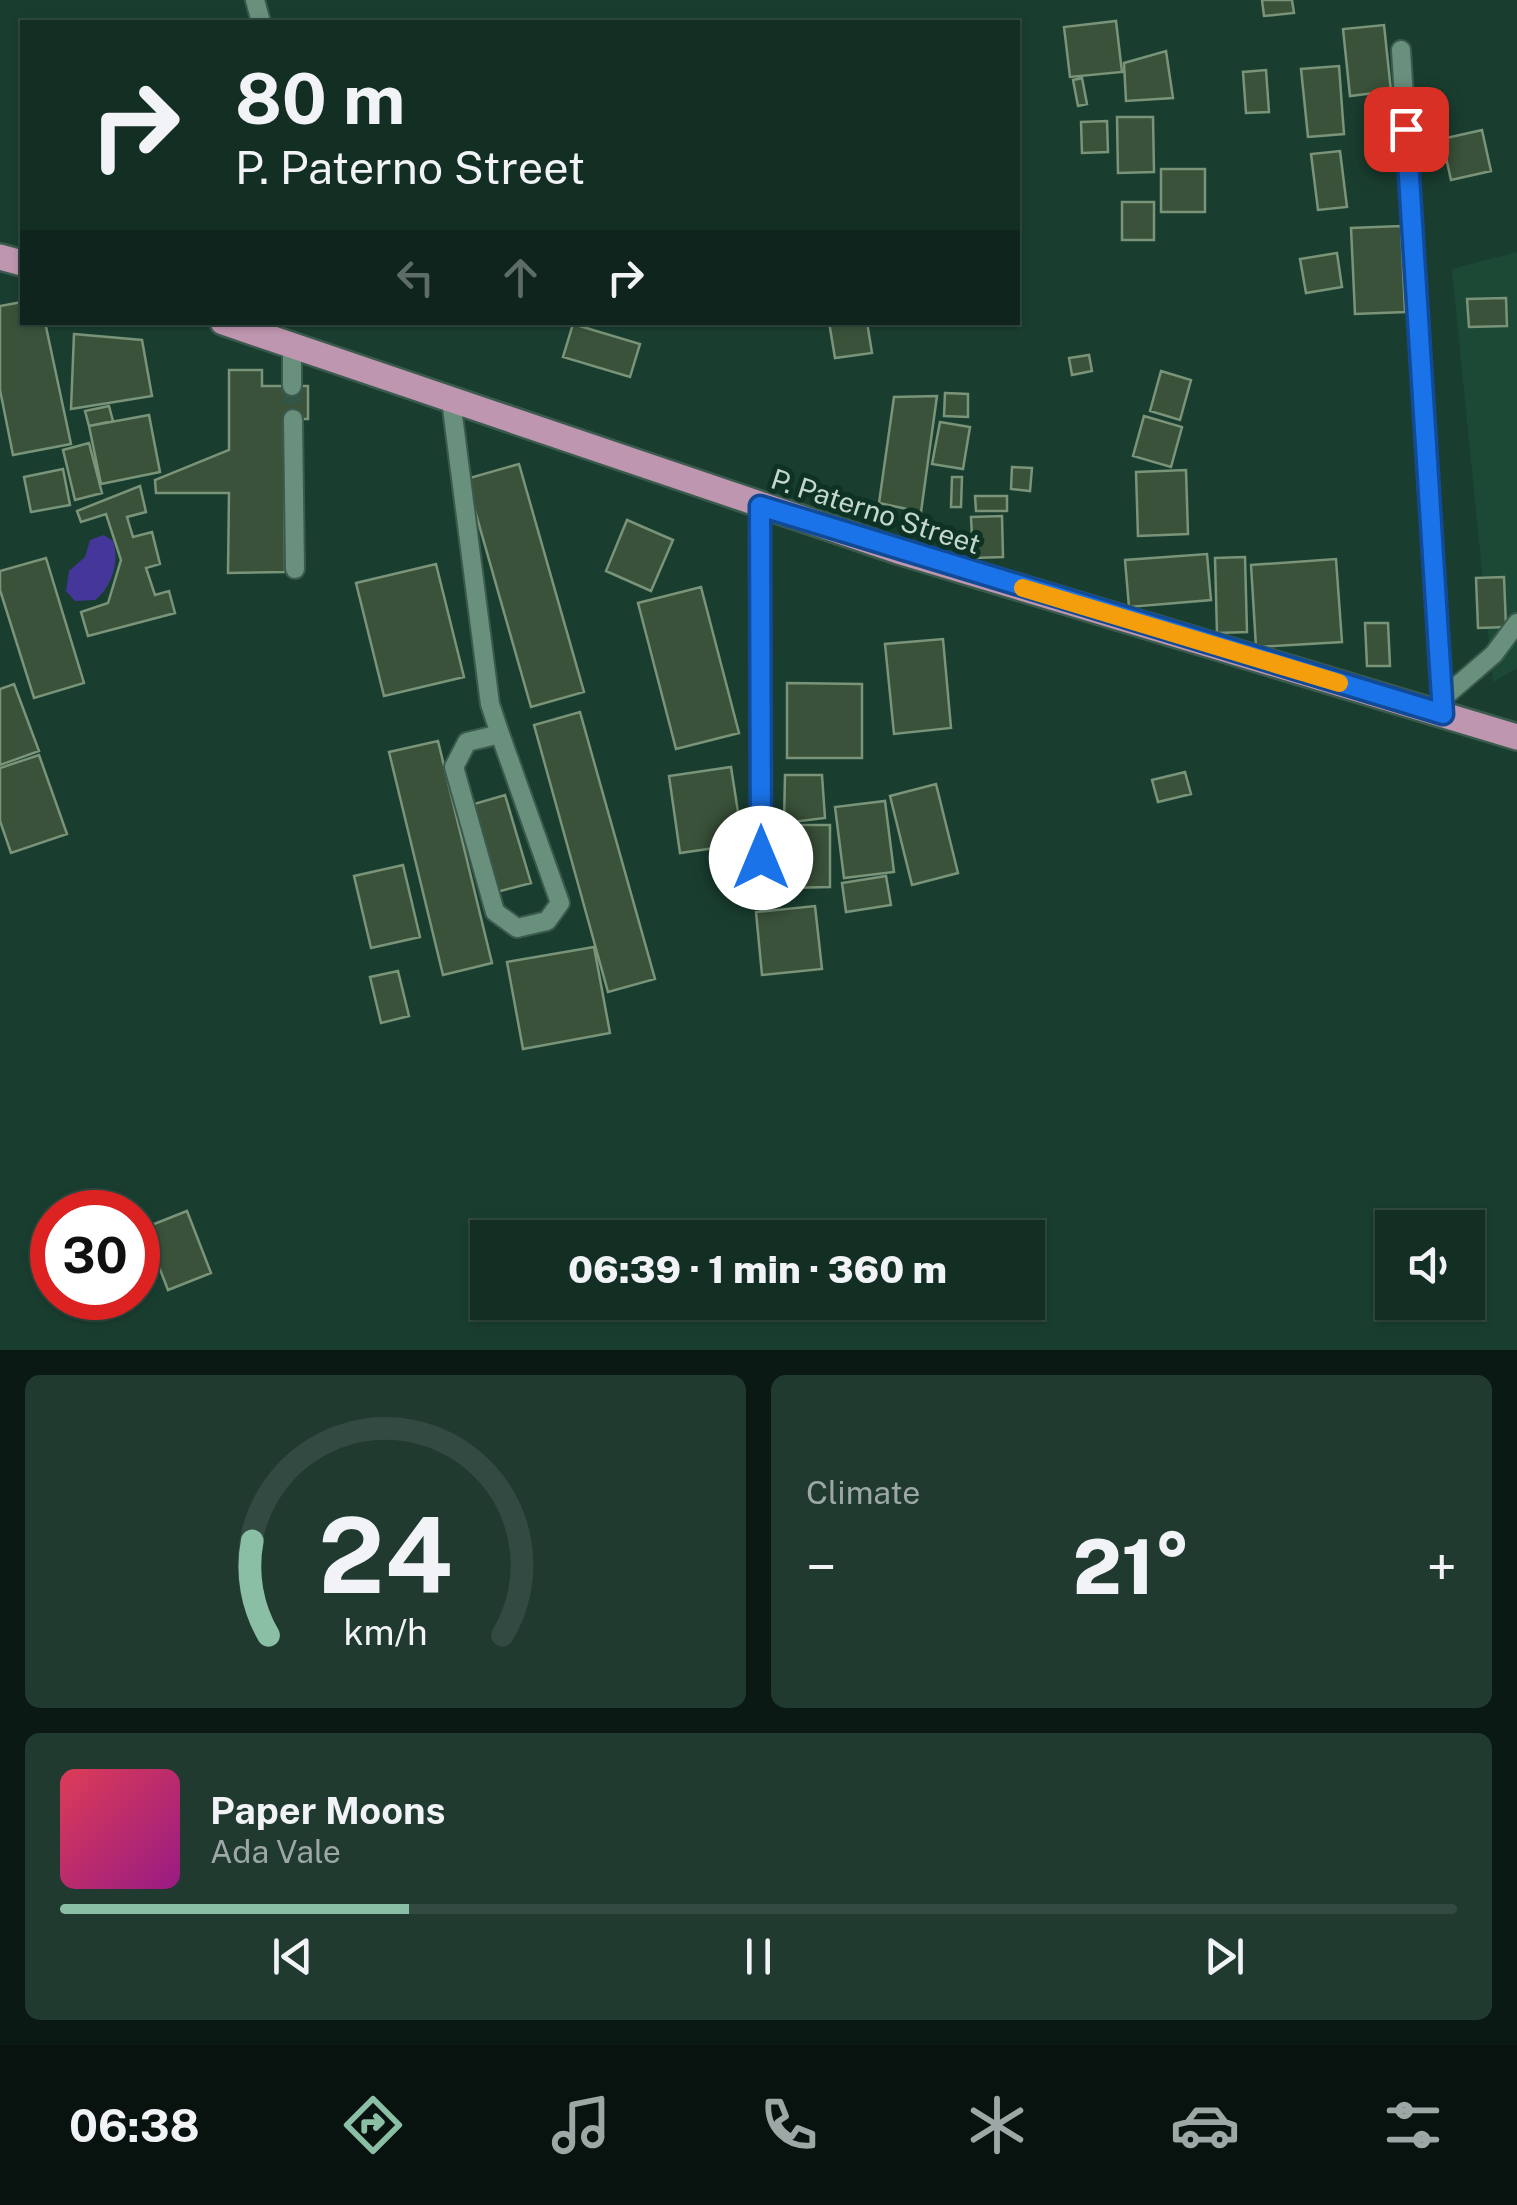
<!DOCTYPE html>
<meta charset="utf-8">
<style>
body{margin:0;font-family:"Public Sans",sans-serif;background:#203a30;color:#f1f3f6;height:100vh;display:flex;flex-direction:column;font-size:38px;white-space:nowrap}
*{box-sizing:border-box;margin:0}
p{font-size:32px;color:#9da8a6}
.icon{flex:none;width:55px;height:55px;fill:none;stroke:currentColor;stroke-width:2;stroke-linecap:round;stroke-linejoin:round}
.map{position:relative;height:1350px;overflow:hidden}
.sheet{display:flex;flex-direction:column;gap:25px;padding:25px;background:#0a1913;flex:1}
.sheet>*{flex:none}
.hud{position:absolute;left:20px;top:20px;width:1000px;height:305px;border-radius:0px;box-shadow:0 2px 8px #0004,0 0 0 2px #324a41;background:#132e23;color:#f1f3f6;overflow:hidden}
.buttons{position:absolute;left:1375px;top:1210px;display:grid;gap:20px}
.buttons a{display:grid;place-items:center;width:110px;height:110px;border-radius:0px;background:#132e23;box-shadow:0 2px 8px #0004,0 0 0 2px #324a41;font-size:50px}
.speed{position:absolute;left:30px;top:1190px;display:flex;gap:20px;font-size:50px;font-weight:700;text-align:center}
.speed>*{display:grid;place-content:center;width:130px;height:130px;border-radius:50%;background:#132e23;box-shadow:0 2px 8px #0004,0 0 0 2px #324a41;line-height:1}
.speed .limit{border:15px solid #d22;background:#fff;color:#111}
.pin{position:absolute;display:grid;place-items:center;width:85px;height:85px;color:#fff;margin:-42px;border-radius:20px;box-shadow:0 5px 15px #0006}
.me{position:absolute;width:110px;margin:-55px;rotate:0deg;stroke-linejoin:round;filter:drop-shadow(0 0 8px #0008)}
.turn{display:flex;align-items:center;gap:35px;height:210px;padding:0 50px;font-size:45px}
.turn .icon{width:130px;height:130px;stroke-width:2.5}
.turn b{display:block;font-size:70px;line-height:85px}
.lanes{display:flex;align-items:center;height:95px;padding:0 50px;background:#0003;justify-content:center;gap:50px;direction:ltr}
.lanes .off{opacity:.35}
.big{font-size:75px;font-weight:800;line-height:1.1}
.sheet .widget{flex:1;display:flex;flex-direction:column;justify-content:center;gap:15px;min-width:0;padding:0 35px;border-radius:15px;background:#203a30}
.sheet .dial{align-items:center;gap:0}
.dial svg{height:260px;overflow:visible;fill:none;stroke:#324a41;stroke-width:7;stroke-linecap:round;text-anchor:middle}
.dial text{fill:#f1f3f6;stroke:none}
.song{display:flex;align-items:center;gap:30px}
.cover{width:120px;height:120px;border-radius:15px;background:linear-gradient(135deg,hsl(350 70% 55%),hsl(310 70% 35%))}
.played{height:10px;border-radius:5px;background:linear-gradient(90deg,#8abfa5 25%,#324a41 25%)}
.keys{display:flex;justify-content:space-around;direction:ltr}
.heat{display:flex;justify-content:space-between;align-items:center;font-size:55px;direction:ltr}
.sheet .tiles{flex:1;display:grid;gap:25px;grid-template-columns:1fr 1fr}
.widget:last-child{grid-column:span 2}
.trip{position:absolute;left:470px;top:1220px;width:575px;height:100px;border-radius:0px;background:#132e23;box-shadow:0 2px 8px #0004,0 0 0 2px #324a41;font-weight:800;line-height:100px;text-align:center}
.dock{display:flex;height:160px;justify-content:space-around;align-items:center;background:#08120e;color:#9da8a6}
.dock .icon{width:70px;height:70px}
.dock .selected{color:#8abfa5}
.dock b{font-size:45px;color:#f1f3f6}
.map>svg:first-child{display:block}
.built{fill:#1b4936}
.water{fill:#453799}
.building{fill:#3a5239;stroke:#7a9479;stroke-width:2.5}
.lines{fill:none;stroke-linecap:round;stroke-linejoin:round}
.minor-tunnel{stroke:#335547;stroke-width:18;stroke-dasharray:18 9;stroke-linecap:butt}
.minor-casing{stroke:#3b5a4e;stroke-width:22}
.major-casing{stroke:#3b5a4e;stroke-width:30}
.minor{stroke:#698f7d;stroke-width:18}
.major{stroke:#be96af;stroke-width:25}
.route-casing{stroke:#114b97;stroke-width:25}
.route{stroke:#1a73e8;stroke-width:18}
.slow{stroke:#f59e0b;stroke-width:18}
.labels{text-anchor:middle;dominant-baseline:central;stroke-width:10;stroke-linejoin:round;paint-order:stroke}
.street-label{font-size:28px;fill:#c4d7cd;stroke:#0e3325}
</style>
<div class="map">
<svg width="1517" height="1350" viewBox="0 0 1517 1350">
<rect width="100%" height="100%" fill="#193e2f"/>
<!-- built -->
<path class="built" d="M1517,252V668L1493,682L1452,269Z"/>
<!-- water -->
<path class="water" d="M104,535L113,541C120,561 112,587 95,600L75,601L66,591L69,571L85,557L90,540Z"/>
<!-- building -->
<path class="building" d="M1262,0H1292L1294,13L1264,16Z
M1116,21L1122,72L1070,77L1064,27Z
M1384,25L1391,91L1350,96L1343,29Z
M1166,51L1173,98L1126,101L1124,63Z
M1339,66L1344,134L1308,137L1301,69Z
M1266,70L1269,112L1246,113L1243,72Z
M1082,78L1087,104L1078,106L1073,80Z
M1117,117H1153L1154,172L1118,173Z
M1107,121L1108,152L1082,153L1081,122Z
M1482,130L1491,171L1451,180L1442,139Z
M1340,151L1347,207L1318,210L1311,154Z
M1161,169H1205V212H1161Z
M1122,202H1154V240H1122Z
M1401,226L1405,312L1355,314L1351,228Z
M1337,253L1342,287L1306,293L1300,259Z
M1506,298L1507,326L1469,327L1467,299Z
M22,302V322H45L71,444L13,455L0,390V306Z
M829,322H867L872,353L835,358Z
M573,324L640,344L630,377L563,357Z
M74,334L142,340L152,396L71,409Z
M1089,355L1092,371L1072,375L1069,358Z
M229,370H262V386H308V419H284L285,572L228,573L229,493H156L155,480L229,450Z
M1161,371L1191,380L1180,420L1150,411Z
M945,393L968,394V417L944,416Z
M937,396L921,512L879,503L894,397Z
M109,406L113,421L89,426L85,411Z
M149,415L160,472L101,484L89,426Z
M1144,416L1182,427L1171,467L1133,456Z
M940,422L970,427L963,469L932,464Z
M89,443L102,493L75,500L63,450Z
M519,464L584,692L531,707L466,479Z
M1012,467L1032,468L1030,491L1011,489Z
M63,469L70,505L31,512L24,477Z
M1186,470L1188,534L1138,536L1136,472Z
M952,477H962L961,507H951Z
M140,486L146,512L127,517L133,537L152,532L160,564L146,568L155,595L169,591L175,613L88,636L81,612L108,603L121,560L106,514L81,522L77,511Z
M975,496H1007V511H976Z
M1002,516L1003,557L973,558L971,517Z
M627,520L673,540L651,591L606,571Z
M1207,554L1211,600L1129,607L1125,560Z
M1245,557L1247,632L1217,633L1215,558Z
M46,558L84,683L34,698L0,590V571Z
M1336,559L1342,642L1256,647L1251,565Z
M436,564L464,677L384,696L356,583Z
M1504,577L1506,627L1478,628L1476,578Z
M701,587L739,733L676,749L638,603Z
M1365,623H1388L1390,666H1367Z
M943,639L951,728L894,734L885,644Z
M787,683L862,684V758H787Z
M14,684L39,751L0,765V689Z
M580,712L655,979L608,992L534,725Z
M438,741L492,963L443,975L389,752Z
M39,755L67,834L11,853L0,821V768Z
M731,767L743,844L680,853L669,776Z
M1185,772L1191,794L1158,802L1152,780Z
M785,775H822L825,818L784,823Z
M936,784L958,873L912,885L890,796Z
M505,795L531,883L493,893L467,806Z
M885,801L894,872L844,878L835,807Z
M786,825H830V887L787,888Z
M403,865L420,937L371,948L354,876Z
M886,876L891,905L846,912L842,883Z
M815,906L822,969L762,975L756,912Z
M594,947L610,1033L523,1049L507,962Z
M398,971L409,1016L381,1023L370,977Z
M187,1211L211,1273L168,1290L144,1228Z"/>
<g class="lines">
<!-- minor-tunnel -->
<path class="minor-tunnel" d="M292,386L293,419"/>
<defs>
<path id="minor" d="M255,0L261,22
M1401,50L1443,714
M292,346V386
M451,400L490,704L500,734
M293,419L295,569
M761,506V858
M1443,698L1494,654L1517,623
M500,734L560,903L547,921L517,928L495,912L454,767L467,742Z"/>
<path id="major" d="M0,257L22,263
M223,322L898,551L1517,737"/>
</defs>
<!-- minor casing -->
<use href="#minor" class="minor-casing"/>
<!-- major casing -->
<use href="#major" class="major-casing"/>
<!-- minor -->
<use href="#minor" class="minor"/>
<!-- major -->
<use href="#major" class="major"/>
</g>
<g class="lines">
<defs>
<path id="route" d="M761,858L760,506L1443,714L1406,129"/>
</defs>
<!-- route casing -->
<use href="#route" class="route-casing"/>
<!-- route -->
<use href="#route" class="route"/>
<!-- slow -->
<path class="slow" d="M1023,588L1339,683"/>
</g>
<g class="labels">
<!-- street labels -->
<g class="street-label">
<text transform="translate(876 511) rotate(18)">P. Paterno Street</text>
</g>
</g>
</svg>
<div class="buttons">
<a><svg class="icon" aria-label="sound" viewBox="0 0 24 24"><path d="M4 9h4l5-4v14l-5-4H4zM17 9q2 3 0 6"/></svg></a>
</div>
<div class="speed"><div class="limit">30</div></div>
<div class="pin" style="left:1406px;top:129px;background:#d93025"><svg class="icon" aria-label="arrive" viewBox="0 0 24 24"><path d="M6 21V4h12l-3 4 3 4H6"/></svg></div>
<svg class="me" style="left:761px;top:858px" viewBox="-20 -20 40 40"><circle r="19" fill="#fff"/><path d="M0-13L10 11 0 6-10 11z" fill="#1a73e8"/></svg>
<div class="trip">06:39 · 1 min · 360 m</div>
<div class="hud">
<div class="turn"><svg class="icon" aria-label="right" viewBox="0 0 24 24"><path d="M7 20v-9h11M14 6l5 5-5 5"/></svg><div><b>80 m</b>P. Paterno Street</div></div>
<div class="lanes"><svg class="icon off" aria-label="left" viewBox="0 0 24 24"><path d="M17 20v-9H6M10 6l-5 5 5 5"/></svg><svg class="icon off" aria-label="ahead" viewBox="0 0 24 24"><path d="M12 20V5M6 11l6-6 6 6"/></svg><svg class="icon" aria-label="right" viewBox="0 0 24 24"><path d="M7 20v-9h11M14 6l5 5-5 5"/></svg></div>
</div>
</div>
<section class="sheet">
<div class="tiles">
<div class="widget dial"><svg viewBox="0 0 100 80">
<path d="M14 69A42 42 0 1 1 86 69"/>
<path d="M14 69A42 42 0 0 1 9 40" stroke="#8abfa5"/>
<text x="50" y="56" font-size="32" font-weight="700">24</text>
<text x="50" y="72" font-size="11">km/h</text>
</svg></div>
<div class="widget"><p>Climate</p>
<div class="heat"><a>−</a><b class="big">21°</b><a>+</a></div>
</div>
<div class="widget">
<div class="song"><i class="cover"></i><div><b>Paper Moons</b><p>Ada Vale</p></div></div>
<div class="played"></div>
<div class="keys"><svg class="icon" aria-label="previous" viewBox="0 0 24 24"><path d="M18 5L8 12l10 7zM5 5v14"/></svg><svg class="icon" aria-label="pause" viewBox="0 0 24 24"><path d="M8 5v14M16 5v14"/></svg><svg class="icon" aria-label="next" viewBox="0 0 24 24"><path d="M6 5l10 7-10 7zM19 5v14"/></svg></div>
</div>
</div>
</section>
<nav class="dock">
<b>06:38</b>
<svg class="icon selected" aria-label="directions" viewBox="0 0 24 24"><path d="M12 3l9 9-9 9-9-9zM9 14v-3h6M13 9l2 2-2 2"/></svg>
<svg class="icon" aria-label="music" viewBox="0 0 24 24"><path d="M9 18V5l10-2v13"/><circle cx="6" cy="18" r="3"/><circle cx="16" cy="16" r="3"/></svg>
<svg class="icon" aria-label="phone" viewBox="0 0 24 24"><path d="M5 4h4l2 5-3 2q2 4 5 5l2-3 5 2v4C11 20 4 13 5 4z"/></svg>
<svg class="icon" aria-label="climate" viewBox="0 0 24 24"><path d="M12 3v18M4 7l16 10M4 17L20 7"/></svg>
<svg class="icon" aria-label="car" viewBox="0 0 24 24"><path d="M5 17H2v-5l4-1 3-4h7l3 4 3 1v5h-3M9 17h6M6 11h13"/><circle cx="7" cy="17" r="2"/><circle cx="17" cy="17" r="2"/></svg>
<svg class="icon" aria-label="filters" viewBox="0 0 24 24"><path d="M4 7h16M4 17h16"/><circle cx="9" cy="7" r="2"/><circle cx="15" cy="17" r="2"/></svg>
</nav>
